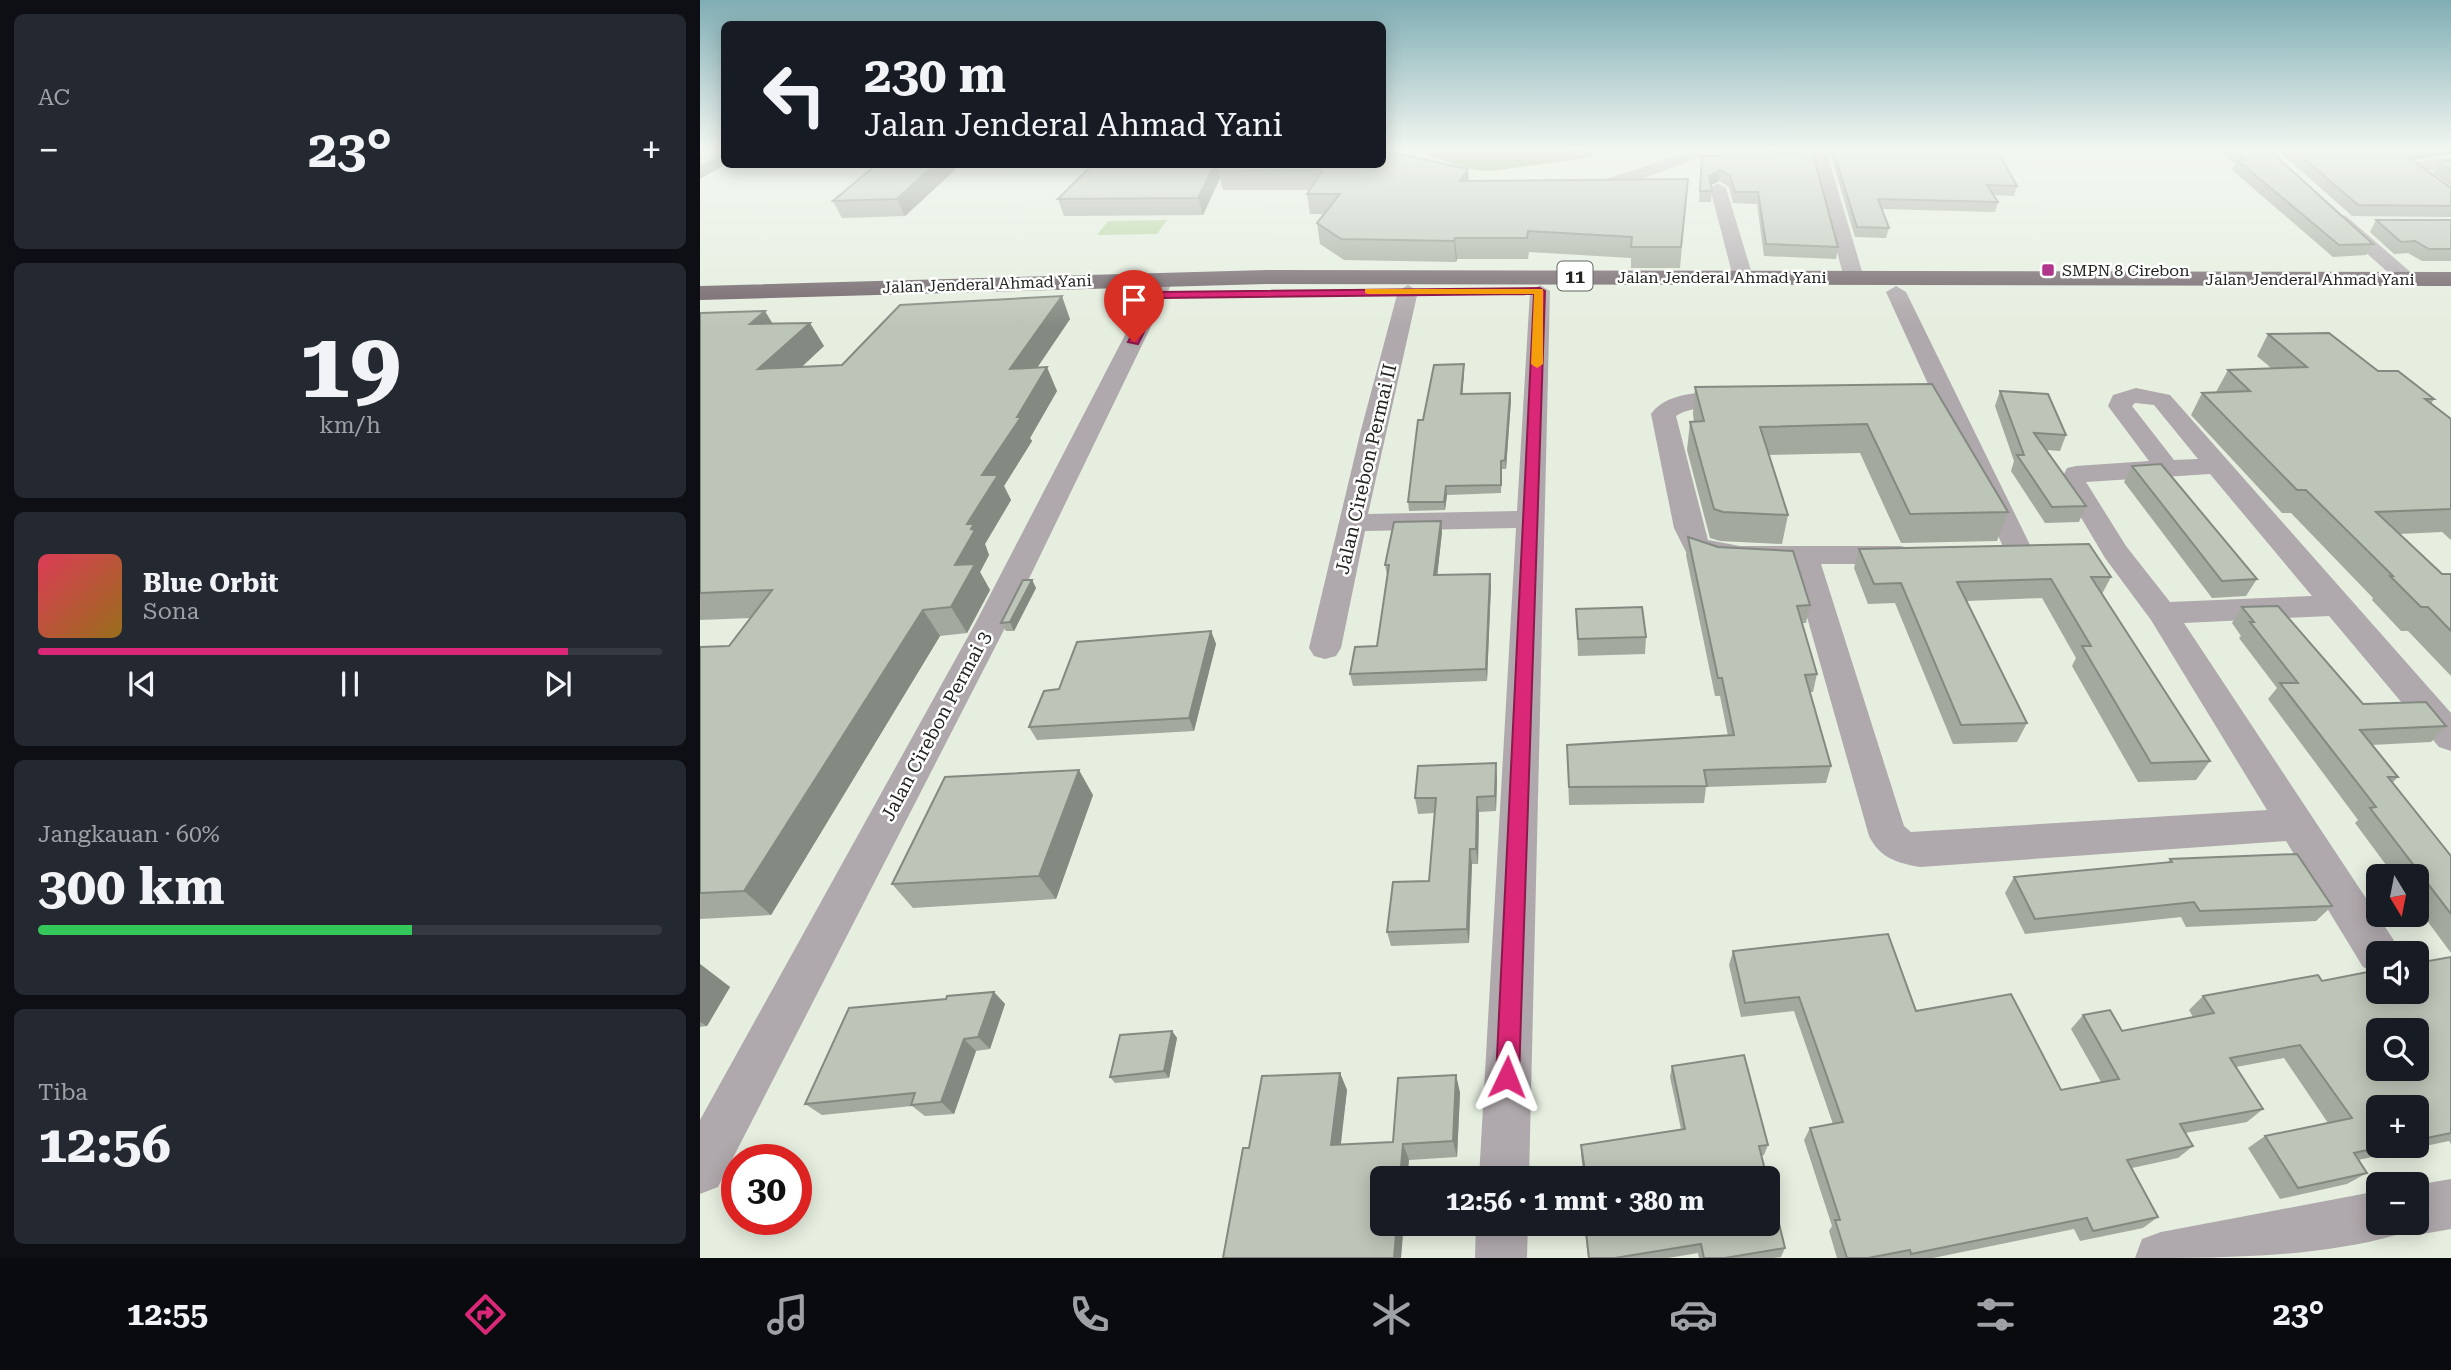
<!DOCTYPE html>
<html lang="id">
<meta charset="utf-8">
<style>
body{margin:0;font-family:"Roboto Serif",serif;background:#242831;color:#f1f3f6;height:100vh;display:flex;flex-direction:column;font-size:26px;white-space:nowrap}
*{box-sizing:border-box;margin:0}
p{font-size:23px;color:#9ea1a6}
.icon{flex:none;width:38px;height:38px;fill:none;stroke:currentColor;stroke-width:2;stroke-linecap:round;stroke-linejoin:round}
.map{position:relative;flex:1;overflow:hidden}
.side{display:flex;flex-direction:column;gap:14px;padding:14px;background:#0d0f14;width:700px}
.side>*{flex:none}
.hud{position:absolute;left:21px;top:21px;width:665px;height:147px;border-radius:10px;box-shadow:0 4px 18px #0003;background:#171b24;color:#f1f3f6;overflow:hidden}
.needle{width:46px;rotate:170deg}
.fabs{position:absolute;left:1666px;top:864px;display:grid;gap:14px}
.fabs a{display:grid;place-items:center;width:63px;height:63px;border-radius:10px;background:#171b24;box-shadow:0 4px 18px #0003;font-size:35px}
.speed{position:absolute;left:21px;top:1144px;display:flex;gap:14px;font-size:35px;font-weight:700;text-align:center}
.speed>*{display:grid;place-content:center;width:91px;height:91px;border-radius:50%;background:#171b24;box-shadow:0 4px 18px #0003;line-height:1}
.speed .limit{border:10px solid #d22;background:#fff;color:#111}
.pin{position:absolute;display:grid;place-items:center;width:60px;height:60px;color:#fff;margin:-72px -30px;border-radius:50% 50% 50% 0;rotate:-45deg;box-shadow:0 0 7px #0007}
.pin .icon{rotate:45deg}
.me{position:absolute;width:77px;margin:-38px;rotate:2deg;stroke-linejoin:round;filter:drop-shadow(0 0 5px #0008)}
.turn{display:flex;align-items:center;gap:24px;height:147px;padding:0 28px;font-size:32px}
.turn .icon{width:91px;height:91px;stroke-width:2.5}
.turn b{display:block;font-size:49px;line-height:60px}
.big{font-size:52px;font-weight:700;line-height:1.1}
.side .widget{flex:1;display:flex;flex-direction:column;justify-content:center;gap:10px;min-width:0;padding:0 24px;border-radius:10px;background:#242831}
.side .dial{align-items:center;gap:0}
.dial b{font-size:91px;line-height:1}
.song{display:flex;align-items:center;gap:21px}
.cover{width:84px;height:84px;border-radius:10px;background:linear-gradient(135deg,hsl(350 70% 55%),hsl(40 70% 35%))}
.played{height:7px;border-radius:4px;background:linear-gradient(90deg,#db2777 85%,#363941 85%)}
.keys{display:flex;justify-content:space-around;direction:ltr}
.heat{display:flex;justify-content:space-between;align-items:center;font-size:38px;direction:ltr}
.charge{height:10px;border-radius:5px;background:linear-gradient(90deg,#34c759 60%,#363941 0)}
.trip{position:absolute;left:670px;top:1166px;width:410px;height:70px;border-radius:10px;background:#171b24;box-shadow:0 4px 18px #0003;font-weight:700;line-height:70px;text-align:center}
.tabs{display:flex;height:112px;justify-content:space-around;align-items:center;background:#090b0e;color:#9ea1a6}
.tabs .icon{width:49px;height:49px}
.tabs .active{color:#db2777}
.tabs b{font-size:32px;color:#f1f3f6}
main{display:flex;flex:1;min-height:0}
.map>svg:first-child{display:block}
.green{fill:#b5d49e}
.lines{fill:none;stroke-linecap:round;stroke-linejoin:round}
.river{fill:#81a266;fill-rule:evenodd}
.street{fill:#afa8ac;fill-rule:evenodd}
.highway{fill:#6b5e65;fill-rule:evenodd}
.wall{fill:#a3a99e;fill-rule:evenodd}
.shaded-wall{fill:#848a81}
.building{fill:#bdc5b8;stroke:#848a81;stroke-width:2;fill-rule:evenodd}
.route{fill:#db2777;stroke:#8e194d;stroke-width:2}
.slow{fill:#f59e0b}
.poi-dot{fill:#b0378b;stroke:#fff;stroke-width:2.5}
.labels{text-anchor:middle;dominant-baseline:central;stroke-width:5;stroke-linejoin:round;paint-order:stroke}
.far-poi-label{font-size:16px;fill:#222520;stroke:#fff;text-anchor:start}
.far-street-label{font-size:16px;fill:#222520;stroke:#fff}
.shield{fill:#fff;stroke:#646663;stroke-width:2}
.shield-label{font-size:18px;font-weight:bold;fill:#222520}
.street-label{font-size:19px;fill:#222520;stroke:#fff}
</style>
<main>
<section class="side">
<div class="widget"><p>AC</p>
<div class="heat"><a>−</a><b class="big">23°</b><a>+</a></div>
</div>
<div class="widget dial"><b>19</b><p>km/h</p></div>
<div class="widget">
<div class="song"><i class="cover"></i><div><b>Blue Orbit</b><p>Sona</p></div></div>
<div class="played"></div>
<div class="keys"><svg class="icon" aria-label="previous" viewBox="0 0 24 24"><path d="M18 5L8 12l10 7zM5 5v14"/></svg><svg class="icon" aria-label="pause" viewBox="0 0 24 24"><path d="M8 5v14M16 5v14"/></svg><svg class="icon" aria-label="next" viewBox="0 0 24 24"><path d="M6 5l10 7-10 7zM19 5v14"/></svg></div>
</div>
<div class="widget"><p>Jangkauan · 60%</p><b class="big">300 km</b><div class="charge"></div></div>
<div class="widget"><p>Tiba</p><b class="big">12:56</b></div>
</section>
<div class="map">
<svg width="1751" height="1258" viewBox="0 0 1751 1258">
<rect width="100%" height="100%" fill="#e5eedf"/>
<!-- green -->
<path class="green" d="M749,150H865L783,159Z
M467,220L457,234L397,235L408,221Z"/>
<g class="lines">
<!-- river -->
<path class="river" d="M724,150L791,153L896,150L892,156L881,159L791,171L775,170L728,156Z"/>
<!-- street -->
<path class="street" d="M997,150H1019L904,193L883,197L875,192L877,188Z
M1110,150H1126L1164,278L1161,282L1154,284L1144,278Z
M1751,157V167L1727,171L1751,189V202L1705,168L1713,163Z
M1018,183L1026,188L1053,277L1050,281H1036L1033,277L1010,188Z
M1640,215L1646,216L1715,276L1718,280L1715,284H1701L1634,224L1631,220L1634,216Z
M464,273L474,279L307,624L18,1187L0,1194V1120L275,624L454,279Z
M708,285L718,291L668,514L817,511L830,291L840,285L850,291L829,1178H779L816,528L665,531L641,648L636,656L625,659L614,656L609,648L661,430L698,291Z
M1196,286L1206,292L1334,553L1330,560L1320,562L1310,560L1306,553L1240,409L1191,407L1187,402L1191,397L1233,395L1186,292Z
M1436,388L1470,395L1751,713V751L1739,747L1629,616L1484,623L1693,939L1699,953L1678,954V973L1663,967L1586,841L1220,867C1197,863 1180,858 1169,836L1092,564L1016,562L986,552L974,528L951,414C968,389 1017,390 1043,397L1047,402L1043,407C1021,413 996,402 976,416L1008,540L1040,546H1200L1210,548L1215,555L1210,562L1200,564H1121L1204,826L1211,832L1567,810L1451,620L1405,558L1360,482L1367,468L1376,466L1449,461L1408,406L1413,395ZM1435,403L1454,405L1498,459L1474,460L1432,406ZM1510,474L1612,596L1470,602L1426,546L1386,482Z
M1751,1179V1229L1717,1235L1699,1228L1696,1235C1615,1258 1520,1258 1435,1258L1442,1239L1461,1232L1678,1191V1223H1717L1716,1185Z
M776,1223H828L827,1258H775Z"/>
<!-- highway -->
<path class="highway" d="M567,270L1751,272V286L567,284L0,300V286Z"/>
</g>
<!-- wall -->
<path class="wall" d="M1129,150H1297L1317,186L1314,196L1294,195L1298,202L1295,212L1182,209L1189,228L1186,238L1155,237Z
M1520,150H1569L1673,244L1666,255L1633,257L1532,170L1535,164Z
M1578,150H1751V155L1713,160L1751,188V217L1652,216Z
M1002,156L1138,247L1136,259L1064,256L1057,204L1033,203L1029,187L1019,181L1011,185L1012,191L1011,202H999Z
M1751,160V186L1733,173L1740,162Z
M392,165L768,169L769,181L988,179L980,268H931V258L829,252L828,259H757L756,262L644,260L620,244L617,223L624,214H610L607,194L610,190H523L520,178L503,215L364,216L358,199Z
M255,170L205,216L142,218L133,201Z
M1676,220H1751V261H1722L1708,253L1694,254L1670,232Z
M0,313L72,323L124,346L101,367L142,365L370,319L337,368L357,391L330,438L332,441L304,486L311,500L285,544L289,555L280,572L290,590L267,633L240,636L71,915L0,919V647L29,646L51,618L0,620Z
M1568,334L1678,371L1734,399L1731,404L1751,419V540L1742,532L1699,534L1742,574H1751V676L1708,631H1701L1672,600L1673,598L1591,513H1582L1491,415L1502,393L1516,392L1528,370L1571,368L1557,356Z
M764,364V372L762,394L811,400L806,469H802L801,493L747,495L745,510L709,511L708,502L723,420Z
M1232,384L1308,512L1297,541L1201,543L1160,453L1069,455L1088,515L1082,544L1020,541L1010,538L987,450L990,422H994L993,414L995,387Z
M1300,391L1366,435L1360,451L1347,450L1386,506L1379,522L1345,523L1311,471L1314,461L1295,406Z
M1432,466L1557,579L1546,596L1512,598L1424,482Z
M742,532L737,575L791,585L787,681L653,686L650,674L677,646L687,575L685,565Z
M988,537L1110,605L1106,623H1102L1117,674L1113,692H1110L1131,766L1126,783L1006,787L1004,803L869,805L867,745L1028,736L1020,696H1015L986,555Z
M1159,549L1411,577L1402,594L1510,761L1496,780L1438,782L1372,666L1376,658L1342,598L1267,601L1327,723L1317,742L1253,744L1195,603L1168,604L1154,568Z
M332,580L336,588L314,631H306L301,623Z
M1542,607L1663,704L1746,726L1731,742L1671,745L1698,777L1692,783L1751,856V953L1717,907V877H1695L1655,823L1658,820L1568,699L1577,688L1539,638L1541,636L1532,623Z
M876,609L946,637L945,654L878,656Z
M511,631L516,644L494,731L337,740L329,727L359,689Z
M797,778L796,811L779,812L778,864H772L769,943L691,946L687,932L729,881L734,813L718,814L715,798Z
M393,795L356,899L213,908L192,884Z
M1470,859L1632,906L1616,921L1486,927L1481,917L1325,934L1305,893L1314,877L1468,863Z
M1033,951L1216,1011L1361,1090L1401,1082L1371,1029L1383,1015L1422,1031L1493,1017L1489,1010L1503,996L1622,981L1751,957V1144L1749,1141L1658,1160L1667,1173L1647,1184L1580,1199L1548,1148L1565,1136L1628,1123L1584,1058L1536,1067L1563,1109L1547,1122L1485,1133L1493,1146L1478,1158L1432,1168L1458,1217L1443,1228L1380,1241L1374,1229L1233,1258H1137L1129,1231L1132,1226L1104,1140L1110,1128L1133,1124L1094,1011L1041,1017L1029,965ZM1717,1108V1146H1678Z
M0,964L30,987L7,1026L0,1027Z
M294,992L305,1004L290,1049L276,1051L254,1114L225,1116L212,1106L122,1115L105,1104L246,999Z
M472,1031L477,1038L469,1078L415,1083L410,1077Z
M972,1066L1068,1145L1064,1155L1061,1156L1067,1178H884L881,1155V1145L981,1129L970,1077Z
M640,1073L647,1090L640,1145L693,1142L756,1075L760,1093L757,1157L709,1160L707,1178H682L549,1148Z
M884,1223H1068L1085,1248L1081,1257L1073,1258H999L998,1253L968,1258H888Z"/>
<!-- shaded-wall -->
<path class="shaded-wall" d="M1719,150H1751V154L1713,160L1708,157Z
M24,153V164H26L0,179V167Z
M235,164H253L255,170L205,216L197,199Z
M515,164H524L518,171L520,178L503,215L498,198Z
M768,169L769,189L760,181Z
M1020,170L1019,181L1008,187L1009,176Z
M755,238L757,259L756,262L754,241Z
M362,296L370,319L320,393L310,369Z
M65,311L79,334L50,324Z
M110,323L124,346L74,393L58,369Z
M764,364V372L762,402L761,394Z
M347,367L357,391L330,438L332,441L304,486L311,500L285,544L289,555L280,572L290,590L267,633L251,607L255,565L282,475Z
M810,393L811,400L806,469L805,460Z
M746,486L747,495L745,510L744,502Z
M741,521L742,532L736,587L734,575Z
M790,574L791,585L787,681L786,669Z
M332,580L336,588L314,631L310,622Z
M223,610L240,636L71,915L44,891Z
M511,631L516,644L494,731L489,718Z
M796,763L797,778L796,811L795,796Z
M379,770L393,795L356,899L339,876Z
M777,797L779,812L778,864L776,849Z
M770,849L772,864L769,943L767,929Z
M0,964L30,987L7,1026L0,1022Z
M294,992L305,1004L290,1049L278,1037Z
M472,1031L477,1038L469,1078L464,1071Z
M264,1039L276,1051L254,1114L241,1102Z
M640,1073L647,1090L639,1161L631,1145Z
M756,1075L760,1093L757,1157L753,1141Z
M703,1144L709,1160L707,1178H700Z
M697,1223H704L701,1258H694Z"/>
<!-- building -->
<path class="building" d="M0,150H24V153L0,167Z
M682,150L768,169L760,181L988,179L981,247H931L932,237L828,231L827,238H755L754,241L641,239L617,223L640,194H607L623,170L518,171L519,164H682Z
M1020,150H1048L1104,154L1108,150H1112L1138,247L1066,244L1058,192H1035L1030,176L1020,170L1009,176L1012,191H1000L1002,156H1020Z
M1133,150H1297L1317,186L1287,185L1298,202L1178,199L1189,228L1157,227Z
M1536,150H1569L1673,244L1639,245L1537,160H1547Z
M1594,150H1720L1708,157L1751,188V206L1658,205Z
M1751,160V170L1740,162Z
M177,164H235L197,199L133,201Z
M515,164L498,198L358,199L392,165Z
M1676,220H1751V249H1729L1715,241L1701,242Z
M362,296L310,369L347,367L317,417H321L282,475H298L267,524H274L271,529L275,530L255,565L275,564L251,607L223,610L44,891L0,893V647L29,646L72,590L0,593V313L65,311L50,324L110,323L58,369L142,365L200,305Z
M1629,333L1678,371H1698L1734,399H1725L1751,419V509L1676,512L1742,574H1751V631L1728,607H1721L1690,576H1693L1606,490H1597L1502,393L1550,391L1528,370L1607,367L1568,334Z
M764,364L761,394L810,393L805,460L801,461V485L746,486L744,502H708L718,420H723L734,365Z
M1232,384L1308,512L1210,514L1167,424L1060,427L1088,515L1023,512L1014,509L990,422L1004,421L995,387Z
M1300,391L1348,394L1366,435L1334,433L1386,506L1352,507L1317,455H1324Z
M1461,464L1557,579L1522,581L1432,466Z
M741,521L734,575L790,574L786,669L650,674L655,647L677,646L689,565H685L694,522Z
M988,537L1018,547L1093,551L1110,605L1097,606L1117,674L1105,675L1131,766L1004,770L1007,786L869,787L867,745L1034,735L1022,678H1018Z
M1389,544L1411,577H1391L1510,761L1451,763L1382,646H1391L1351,579L1257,582L1327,723L1261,725L1201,583L1174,584L1159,549Z
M323,580H332L310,622L301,623Z
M1578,606L1663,704L1726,702L1746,726L1660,730L1698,777H1688L1751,856V914L1670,808L1676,807L1580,683H1598L1550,622H1554L1542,607Z
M942,607L946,637L878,639L876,609Z
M511,631L489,718L329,727L344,691L359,689L377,642Z
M796,763L795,796L777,797L776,849H770L767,929L687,932L693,882L729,881L736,798H715L718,766Z
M379,770L339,876L192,884L245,777Z
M1597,854L1632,906L1500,911L1494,902L1335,919L1314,877L1472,862L1470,859Z
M1188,934L1216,1011L1311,994L1361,1090L1419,1079L1383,1015L1410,1010L1422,1031L1514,1013L1503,996L1618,975L1622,981L1678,970V992H1717V963L1751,957V1133L1717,1140V1108H1678V1146H1686L1654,1153L1667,1173L1598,1188L1565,1136L1652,1118L1600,1045L1530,1058L1563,1109L1480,1124L1493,1146L1427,1160L1458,1217L1393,1231L1387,1218L1211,1254L1210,1250L1168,1258H1147L1135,1220H1140L1110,1128L1143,1122L1099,997L1045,1003L1033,951ZM1678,1031H1717V1069H1678Z
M294,992L278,1037L264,1039L241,1102L211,1105L215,1093L105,1104L149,1008L246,999L247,996Z
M472,1031L464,1071L410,1077L420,1035Z
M1044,1055L1068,1145L1059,1146L1067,1178H886L881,1145L985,1129L972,1066Z
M640,1073L631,1145L693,1142L698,1078L756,1075L753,1141L703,1144L700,1178H682V1223H697L694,1258H523L543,1148H549L562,1076Z
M1068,1179L1085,1248L1025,1258H1004L1001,1244L915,1258H889L885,1223H1068Z"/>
<!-- sky -->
<linearGradient id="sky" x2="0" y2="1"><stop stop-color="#7fadb4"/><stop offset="0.46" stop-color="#f3f7f1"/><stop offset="1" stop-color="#f3f7f1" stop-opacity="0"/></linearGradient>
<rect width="1751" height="326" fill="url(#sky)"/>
<!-- route -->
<path class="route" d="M840,288L845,291L819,1077L816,1085L807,1089L799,1085L796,1077L834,294L461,298L438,344L428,342L452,295L458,292Z"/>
<!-- slow -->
<path class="slow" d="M665,289H843V364L837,368L831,364L834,294H668L665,293Z"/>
<!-- markers -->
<rect class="poi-dot" x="1341" y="263" width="14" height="14" rx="3.5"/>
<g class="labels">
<!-- far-poi labels -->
<g class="far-poi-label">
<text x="1362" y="270">SMPN 8 Cirebon</text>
</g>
<!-- far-street labels -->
<g class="far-street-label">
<text x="1022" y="277">Jalan Jenderal Ahmad Yani</text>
<text x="1610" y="279">Jalan Jenderal Ahmad Yani</text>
<text transform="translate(287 284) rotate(-2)">Jalan Jenderal Ahmad Yani</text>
</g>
<!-- shield labels -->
<rect class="shield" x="857.5" y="261.5" width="35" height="29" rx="5"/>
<g class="shield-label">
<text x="875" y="276">11</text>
</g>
<!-- street labels -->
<g class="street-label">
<text transform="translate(666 469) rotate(-77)">Jalan Cirebon Permai II</text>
<text transform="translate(236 726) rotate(-62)">Jalan Cirebon Permai 3</text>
</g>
</g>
</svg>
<div class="fabs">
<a><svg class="needle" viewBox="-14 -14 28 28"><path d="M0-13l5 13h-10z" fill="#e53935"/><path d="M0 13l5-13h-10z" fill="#9ea1a6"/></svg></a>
<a><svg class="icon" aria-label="sound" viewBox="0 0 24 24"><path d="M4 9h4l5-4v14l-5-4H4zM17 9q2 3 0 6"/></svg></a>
<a><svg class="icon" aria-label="search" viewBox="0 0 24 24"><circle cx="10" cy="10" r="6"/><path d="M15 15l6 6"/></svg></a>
<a>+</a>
<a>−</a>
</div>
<div class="speed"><div class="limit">30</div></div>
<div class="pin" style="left:434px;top:342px;background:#d93025"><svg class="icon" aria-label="arrive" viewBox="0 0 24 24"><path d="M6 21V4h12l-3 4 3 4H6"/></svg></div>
<svg class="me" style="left:807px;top:1077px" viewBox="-20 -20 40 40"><path d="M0-17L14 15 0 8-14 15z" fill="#db2777" stroke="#fff" stroke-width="4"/></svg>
<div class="trip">12:56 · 1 mnt · 380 m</div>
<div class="hud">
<div class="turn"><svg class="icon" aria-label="left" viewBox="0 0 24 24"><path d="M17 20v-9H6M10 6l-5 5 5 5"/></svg><div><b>230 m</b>Jalan Jenderal Ahmad Yani</div></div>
</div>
</div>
</main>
<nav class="tabs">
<b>12:55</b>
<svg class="icon active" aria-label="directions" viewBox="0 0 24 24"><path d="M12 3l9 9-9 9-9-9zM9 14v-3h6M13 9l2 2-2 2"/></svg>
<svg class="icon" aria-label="music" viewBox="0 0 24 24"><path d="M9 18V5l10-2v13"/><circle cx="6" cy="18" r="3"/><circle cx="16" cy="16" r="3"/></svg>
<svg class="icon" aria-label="phone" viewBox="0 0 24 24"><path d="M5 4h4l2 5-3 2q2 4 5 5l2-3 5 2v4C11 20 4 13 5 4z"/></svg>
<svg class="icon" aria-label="climate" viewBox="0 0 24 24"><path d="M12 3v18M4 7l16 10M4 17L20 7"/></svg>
<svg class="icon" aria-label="car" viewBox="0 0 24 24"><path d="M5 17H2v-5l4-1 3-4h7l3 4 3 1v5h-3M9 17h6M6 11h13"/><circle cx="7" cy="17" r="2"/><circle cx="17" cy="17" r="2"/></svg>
<svg class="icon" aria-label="filters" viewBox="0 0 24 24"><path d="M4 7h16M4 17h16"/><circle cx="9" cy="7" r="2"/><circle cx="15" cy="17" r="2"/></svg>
<b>23°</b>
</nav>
